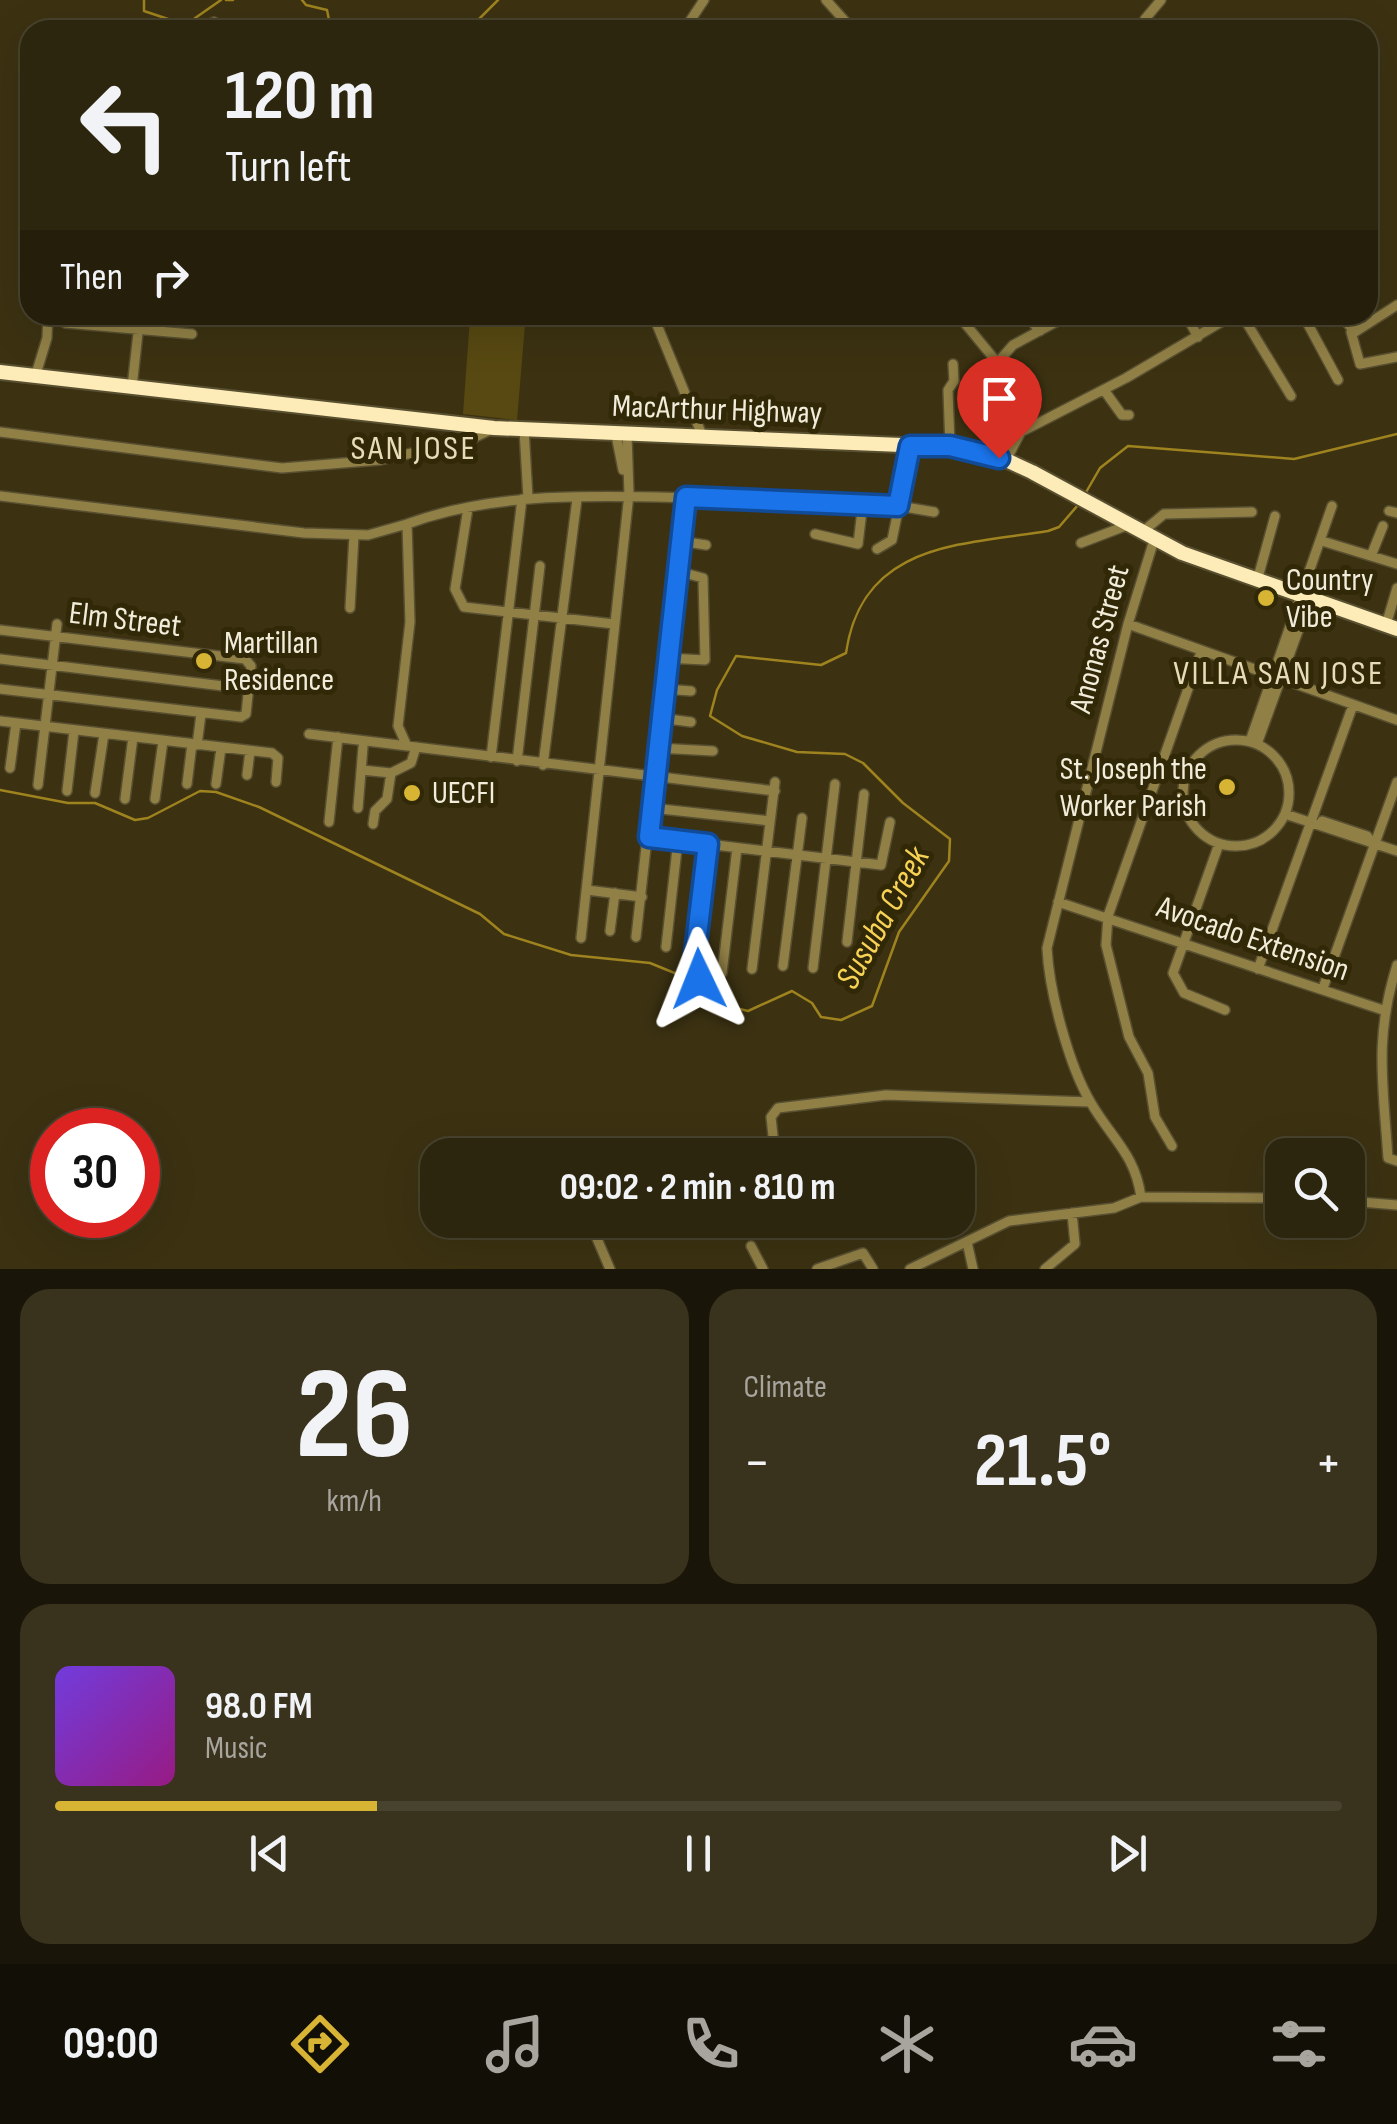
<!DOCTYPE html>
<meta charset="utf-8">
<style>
body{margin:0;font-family:"Sofia Sans Condensed",sans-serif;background:#39321c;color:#f1f3f6;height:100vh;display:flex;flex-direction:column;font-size:38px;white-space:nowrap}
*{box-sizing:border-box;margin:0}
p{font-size:32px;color:#a7a59e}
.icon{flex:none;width:55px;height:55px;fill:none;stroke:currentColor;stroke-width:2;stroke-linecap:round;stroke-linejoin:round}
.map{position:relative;height:1269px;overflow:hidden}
.drawer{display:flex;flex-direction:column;gap:20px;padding:20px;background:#191508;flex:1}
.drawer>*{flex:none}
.guide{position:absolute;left:20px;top:20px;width:1358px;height:305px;border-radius:30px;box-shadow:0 10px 40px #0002,0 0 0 2px #48432e;background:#2d260e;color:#f1f3f6;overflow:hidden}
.tools{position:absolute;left:1265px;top:1138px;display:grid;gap:20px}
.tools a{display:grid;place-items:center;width:100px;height:100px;border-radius:20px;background:#2d260e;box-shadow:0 10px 40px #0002,0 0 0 2px #48432e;font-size:50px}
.speed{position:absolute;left:30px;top:1108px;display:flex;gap:20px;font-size:50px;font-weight:700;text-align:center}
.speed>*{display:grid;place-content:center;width:130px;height:130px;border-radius:50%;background:#2d260e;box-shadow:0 10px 40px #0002,0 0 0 2px #48432e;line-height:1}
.speed .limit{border:15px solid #d22;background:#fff;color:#111}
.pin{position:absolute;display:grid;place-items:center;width:85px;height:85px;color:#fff;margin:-102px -42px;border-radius:50% 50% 50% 0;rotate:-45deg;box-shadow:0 0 10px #0007}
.pin .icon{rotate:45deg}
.me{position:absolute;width:110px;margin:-55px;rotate:358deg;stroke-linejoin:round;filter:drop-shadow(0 0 8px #0008)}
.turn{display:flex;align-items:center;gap:35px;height:210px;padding:0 40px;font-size:45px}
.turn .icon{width:130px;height:130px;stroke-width:2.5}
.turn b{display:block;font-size:70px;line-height:85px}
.then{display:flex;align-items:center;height:95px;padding:0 40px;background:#0003;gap:20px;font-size:38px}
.big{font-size:75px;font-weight:700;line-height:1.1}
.drawer .tile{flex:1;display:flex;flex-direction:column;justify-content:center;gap:15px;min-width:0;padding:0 35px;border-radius:30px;background:#39321c}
.drawer .dial{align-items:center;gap:0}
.dial b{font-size:130px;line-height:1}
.song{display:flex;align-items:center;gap:30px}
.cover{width:120px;height:120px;border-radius:15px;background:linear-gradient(135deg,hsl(260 70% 55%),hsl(310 70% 35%))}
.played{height:10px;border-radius:5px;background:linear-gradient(90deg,#d7b434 25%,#48432e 25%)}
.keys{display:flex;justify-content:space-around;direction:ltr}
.heat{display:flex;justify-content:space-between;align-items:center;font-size:55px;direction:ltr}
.drawer .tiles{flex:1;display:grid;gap:20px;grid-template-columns:1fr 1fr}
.tile:last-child{grid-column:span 2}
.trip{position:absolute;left:420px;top:1138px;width:555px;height:100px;border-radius:30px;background:#2d260e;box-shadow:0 10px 40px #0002,0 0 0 2px #48432e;font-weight:700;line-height:100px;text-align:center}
.tabs{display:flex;height:160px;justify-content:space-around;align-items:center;background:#120f06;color:#a7a59e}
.tabs .icon{width:70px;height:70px}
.tabs .selected{color:#d7b434}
.tabs b{font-size:45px;color:#f1f3f6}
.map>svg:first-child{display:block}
.green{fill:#584912}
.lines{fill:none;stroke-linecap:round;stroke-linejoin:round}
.stream{stroke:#9e831f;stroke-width:2.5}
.minor-casing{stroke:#595032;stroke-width:12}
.highway-casing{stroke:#595032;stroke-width:18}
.minor{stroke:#918046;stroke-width:9}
.highway{stroke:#fdecb7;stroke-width:14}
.route-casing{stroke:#114b97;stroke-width:25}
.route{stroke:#1a73e8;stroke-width:18}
.poi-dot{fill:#d7b434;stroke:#312807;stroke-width:4}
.labels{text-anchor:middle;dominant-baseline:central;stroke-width:10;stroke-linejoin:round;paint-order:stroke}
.street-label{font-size:32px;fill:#f2ecda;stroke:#312807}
.poi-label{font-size:32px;fill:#f2ecda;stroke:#312807;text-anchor:start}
.neighbourhood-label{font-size:35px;letter-spacing:2.5px;fill:#e8dcb8;stroke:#312807}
.water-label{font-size:35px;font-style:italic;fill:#f7d255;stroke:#312807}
</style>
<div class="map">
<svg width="1397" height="1269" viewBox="0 0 1397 1269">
<rect width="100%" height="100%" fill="#3c3212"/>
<!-- green -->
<path class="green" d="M465,315H546L525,324L517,420L463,414L470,318Z"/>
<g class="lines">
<!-- stream -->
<path class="stream" d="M144,0V11L168,19L175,29
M226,0H233
M302,0L306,5L327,10L330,25L338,22L345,30
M178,30L221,0
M468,30L498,0
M1085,494L1100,468L1128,446L1294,459L1397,434
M0,790L68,803H95L135,820L148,818L200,791L216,792L259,807L480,914L504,934L571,955L650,963L699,983L724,1005L748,1011L792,991L812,1003L821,1017L841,1020L872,1006L899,932L949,861L950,839L903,803L863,763L845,754L797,752L742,736L710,716L717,690L736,656L821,665L846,653C862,543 959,545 1048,531L1059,527L1078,505"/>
<defs>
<path id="minor" d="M826,0L853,30
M201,30L214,22
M684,30L704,0
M1150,30L1145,19L1161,0
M653,315L702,435
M958,315L1010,378L1021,432
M1026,315L1040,331
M1186,315L1198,337
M1242,315L1291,396
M1303,315L1338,380
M1340,315L1355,332L1397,305
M65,323L192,334
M1351,332L1360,364L1397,357
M998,362L1013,345L1069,315
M36,374L47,338L48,315
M132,387L140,315
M1104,390L1122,415H1129
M995,420L997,458
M524,429L528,498
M0,432L282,468L380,460L467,441L490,430
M616,435L623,470
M910,446L899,506L934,512
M950,447L948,390L954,381L953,364
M1006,460L1021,432L1126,378L1233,315
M0,496L304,533L368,535L407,524
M468,508L455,589L464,607L614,624
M1389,511L1397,513
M1141,533L1164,514L1252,512
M815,534L858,544L863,502
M680,541L706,545
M1322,541L1397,564
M1081,543L1128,525
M1371,556L1383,526
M1257,581L1275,516
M350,608L354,535
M1128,624L1397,720
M1386,625L1397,588
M0,630L245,659L251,666L246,714L241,717L0,689
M666,658L705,660L703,578L677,571
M0,659L248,689
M664,689L691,691
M660,718L691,722
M0,721L272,753L278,758L276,782
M309,734L775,791
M1183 793a53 53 0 1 1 106 0a53 53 0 1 1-106 0Z
M1250,741L1332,506
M1257,744L1310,598
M197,745L201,714
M407,746L398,726L410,622L407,524C499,490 604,496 701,498C767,499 833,499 899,506L892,540L877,549
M658,748L713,751
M491,757L522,499
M517,761L540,566
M543,765L577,499
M10,768L16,723
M362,770L391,773
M247,775L250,751
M187,784L192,744
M216,784L221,748
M38,785L57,624
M67,791L74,731
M95,793L104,734
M125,799L133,737
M155,799L163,741
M358,808L363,747
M652,808L770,821
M1285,814L1397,851
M1322,821L1367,836L1373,844
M329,822L338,737
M373,824L375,811L387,799L391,773L411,763L416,747
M649,837L881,865L890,822
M708,844L693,969L699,979L722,973L737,848
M1219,844L1173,973L1184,993L1225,1010
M587,890L642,897
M1058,902L1383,1010
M610,931L615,893
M636,937L685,497
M581,938L629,494L627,435
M847,942L864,794
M666,947L678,840
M1397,965C1374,1038 1383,1083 1388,1158L1397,1161
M783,966L802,818
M813,968L835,784
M752,969L775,782
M1258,969L1353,705
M1323,988L1397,782
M1172,1146L1155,1117L1148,1073L1129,1037L1106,945L1108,916L1201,652
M775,1155L771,1117L778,1108L886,1095L1090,1102
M1141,1197L1282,1198
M1348,1201L1397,1205
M589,1220L610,1269
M967,1242L973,1269
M751,1246L763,1269
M817,1269L863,1253L873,1269
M910,1269L1009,1221L1114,1208L1141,1197C1135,1154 1112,1139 1091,1103C1069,1066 1049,991 1047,948L1128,624L1154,540
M1045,1269L1075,1244L1072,1213"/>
<path id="highway" d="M0,372L494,428L950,447L1006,460L1032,472L1182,553L1397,629"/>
</defs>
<!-- minor casing -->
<use href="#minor" class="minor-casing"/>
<!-- highway casing -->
<use href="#highway" class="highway-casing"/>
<!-- minor -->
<use href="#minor" class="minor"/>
<!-- highway -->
<use href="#highway" class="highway"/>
</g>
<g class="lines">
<defs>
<path id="route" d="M699,979L693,969L708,844L649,837L686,497L898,506L910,446H950L999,458"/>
</defs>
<!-- route casing -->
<use href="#route" class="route-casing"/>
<!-- route -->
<use href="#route" class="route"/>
</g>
<!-- markers -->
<g class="poi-dot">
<circle cx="1266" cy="598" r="10"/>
<circle cx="204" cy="661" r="10"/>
<circle cx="1227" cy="787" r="10"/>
<circle cx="412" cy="793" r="10"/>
</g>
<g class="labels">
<!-- street labels -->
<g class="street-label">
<text transform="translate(717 410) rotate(2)">MacArthur Highway</text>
<text transform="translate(125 620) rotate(7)">Elm Street</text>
<text transform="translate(1100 639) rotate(-75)">Anonas Street</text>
<text transform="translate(1253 939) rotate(19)">Avocado Extension</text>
</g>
<!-- poi labels -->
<g class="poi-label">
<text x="1286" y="580">Country<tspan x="1286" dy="37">Vibe</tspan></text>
<text x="224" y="643">Martillan<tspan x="224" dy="37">Residence</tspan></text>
<text x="1207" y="769" text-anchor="end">St. Joseph the<tspan x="1207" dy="37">Worker Parish</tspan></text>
<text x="432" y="793">UECFI</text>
</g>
<!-- neighbourhood labels -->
<g class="neighbourhood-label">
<text x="414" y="448">SAN JOSE</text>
<text x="1279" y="673">VILLA SAN JOSE</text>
</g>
<!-- water labels -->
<g class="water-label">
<text transform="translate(883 918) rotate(-61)">Susuba Creek</text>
</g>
</g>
</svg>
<div class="tools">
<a><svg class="icon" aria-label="search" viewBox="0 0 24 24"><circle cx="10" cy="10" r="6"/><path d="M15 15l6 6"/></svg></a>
</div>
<div class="speed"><div class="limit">30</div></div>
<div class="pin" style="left:999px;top:458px;background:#d93025"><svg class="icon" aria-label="arrive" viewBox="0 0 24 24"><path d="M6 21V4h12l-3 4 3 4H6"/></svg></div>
<svg class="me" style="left:699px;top:979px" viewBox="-20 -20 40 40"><path d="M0-17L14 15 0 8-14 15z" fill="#1a73e8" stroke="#fff" stroke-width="4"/></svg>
<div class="trip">09:02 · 2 min · 810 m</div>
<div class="guide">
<div class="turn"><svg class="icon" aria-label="left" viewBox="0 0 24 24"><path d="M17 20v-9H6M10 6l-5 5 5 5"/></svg><div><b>120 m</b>Turn left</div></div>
<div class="then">Then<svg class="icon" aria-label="right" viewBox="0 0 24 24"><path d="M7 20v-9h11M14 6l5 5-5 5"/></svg></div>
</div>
</div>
<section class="drawer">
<div class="tiles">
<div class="tile dial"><b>26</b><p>km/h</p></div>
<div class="tile"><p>Climate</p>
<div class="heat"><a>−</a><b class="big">21.5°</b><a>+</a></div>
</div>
<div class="tile">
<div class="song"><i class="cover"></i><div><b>98.0 FM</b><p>Music</p></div></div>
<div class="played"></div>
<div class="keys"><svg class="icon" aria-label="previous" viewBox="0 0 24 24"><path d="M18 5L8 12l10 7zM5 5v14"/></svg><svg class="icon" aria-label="pause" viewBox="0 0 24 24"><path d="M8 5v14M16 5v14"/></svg><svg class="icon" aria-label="next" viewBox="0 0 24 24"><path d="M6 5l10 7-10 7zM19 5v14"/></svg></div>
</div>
</div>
</section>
<nav class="tabs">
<b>09:00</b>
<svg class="icon selected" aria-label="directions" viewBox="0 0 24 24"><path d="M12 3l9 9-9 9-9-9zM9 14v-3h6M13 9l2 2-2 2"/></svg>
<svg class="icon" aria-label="music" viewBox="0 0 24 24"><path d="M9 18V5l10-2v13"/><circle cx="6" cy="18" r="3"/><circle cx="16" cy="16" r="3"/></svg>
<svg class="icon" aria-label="phone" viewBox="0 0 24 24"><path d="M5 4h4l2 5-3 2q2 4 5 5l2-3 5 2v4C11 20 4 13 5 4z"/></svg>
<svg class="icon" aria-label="climate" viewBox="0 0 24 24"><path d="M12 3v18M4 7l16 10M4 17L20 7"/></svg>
<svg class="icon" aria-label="car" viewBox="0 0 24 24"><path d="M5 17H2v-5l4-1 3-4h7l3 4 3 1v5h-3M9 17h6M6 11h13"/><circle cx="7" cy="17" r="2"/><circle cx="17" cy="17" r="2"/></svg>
<svg class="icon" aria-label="filters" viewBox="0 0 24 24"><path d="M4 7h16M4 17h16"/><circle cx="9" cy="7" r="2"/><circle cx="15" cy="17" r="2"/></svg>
</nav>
